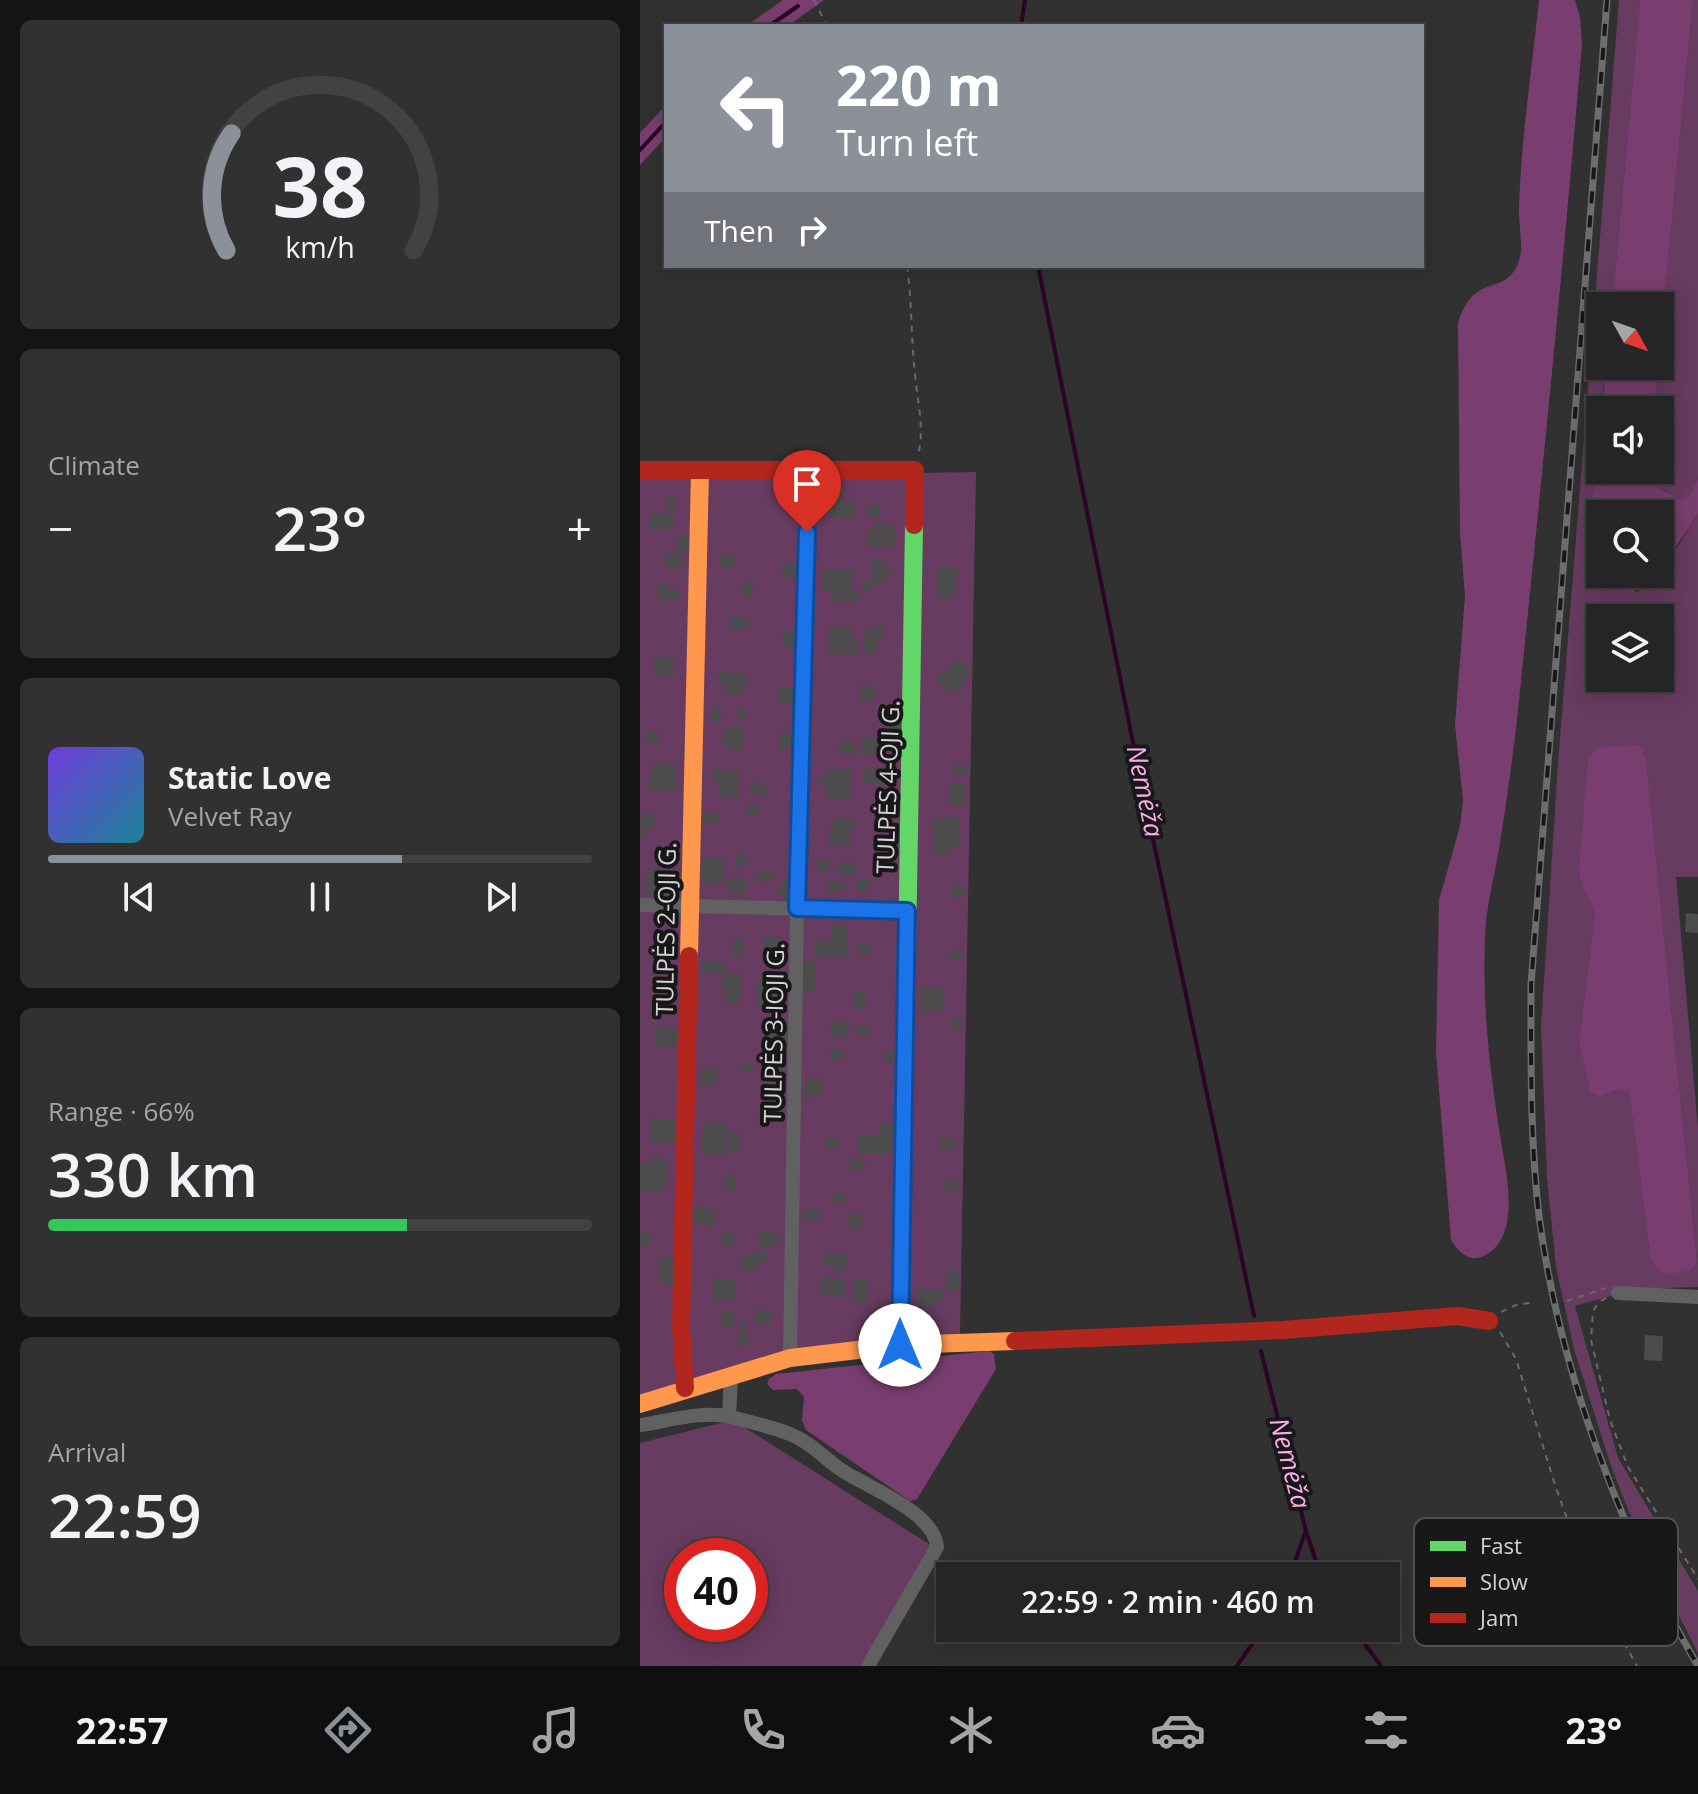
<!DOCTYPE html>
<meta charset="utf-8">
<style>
body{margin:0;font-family:"Open Sans",sans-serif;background:#313132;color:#f1f3f6;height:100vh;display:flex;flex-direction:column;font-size:30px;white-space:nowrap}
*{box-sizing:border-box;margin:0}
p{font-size:26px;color:#a3a5a7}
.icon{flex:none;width:44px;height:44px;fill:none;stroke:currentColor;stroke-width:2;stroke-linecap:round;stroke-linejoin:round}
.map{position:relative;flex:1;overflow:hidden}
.side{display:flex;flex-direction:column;gap:20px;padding:20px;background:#141414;width:640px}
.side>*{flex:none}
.guide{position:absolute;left:24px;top:24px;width:760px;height:244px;border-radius:0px;box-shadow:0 4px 20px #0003,0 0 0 2px #424242;background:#8c9099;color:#fff;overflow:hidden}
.needle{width:52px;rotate:130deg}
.controls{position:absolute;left:946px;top:292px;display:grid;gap:16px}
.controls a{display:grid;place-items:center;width:88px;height:88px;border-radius:0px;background:#252525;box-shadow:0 4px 20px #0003,0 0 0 2px #424242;font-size:40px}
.speed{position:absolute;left:24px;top:1538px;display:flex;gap:16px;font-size:40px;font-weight:700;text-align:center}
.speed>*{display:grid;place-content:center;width:104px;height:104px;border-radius:50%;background:#252525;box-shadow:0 4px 20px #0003,0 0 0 2px #424242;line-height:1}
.speed .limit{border:12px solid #d22;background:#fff;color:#111}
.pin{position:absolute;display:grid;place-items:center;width:68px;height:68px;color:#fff;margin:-82px -34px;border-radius:50% 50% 50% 0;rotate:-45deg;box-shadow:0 0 8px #0007}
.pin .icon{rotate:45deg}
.me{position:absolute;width:88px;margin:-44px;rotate:0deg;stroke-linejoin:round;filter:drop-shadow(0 0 6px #0008)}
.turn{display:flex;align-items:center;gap:28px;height:168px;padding:0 40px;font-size:36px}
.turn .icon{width:104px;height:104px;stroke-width:2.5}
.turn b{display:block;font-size:56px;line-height:68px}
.then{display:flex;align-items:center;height:76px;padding:0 40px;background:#0003;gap:16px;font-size:30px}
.big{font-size:60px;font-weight:600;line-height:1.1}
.side .widget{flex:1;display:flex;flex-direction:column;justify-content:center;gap:12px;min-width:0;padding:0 28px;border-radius:12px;background:#313132}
.side .dial{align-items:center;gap:0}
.dial svg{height:208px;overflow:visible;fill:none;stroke:#424242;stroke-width:7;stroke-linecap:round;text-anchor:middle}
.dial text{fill:#f1f3f6;stroke:none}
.song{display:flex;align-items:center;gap:24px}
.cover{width:96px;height:96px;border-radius:12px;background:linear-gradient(135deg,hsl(260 70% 55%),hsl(190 70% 35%))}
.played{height:8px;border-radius:4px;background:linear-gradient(90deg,#8c9099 65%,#424242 65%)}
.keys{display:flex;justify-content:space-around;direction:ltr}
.heat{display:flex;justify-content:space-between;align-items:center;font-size:44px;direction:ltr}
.charge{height:12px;border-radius:6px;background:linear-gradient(90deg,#34c759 66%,#424242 0)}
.trip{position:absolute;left:296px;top:1562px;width:464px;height:80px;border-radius:0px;background:#252525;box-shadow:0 4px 20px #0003,0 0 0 2px #424242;font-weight:600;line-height:80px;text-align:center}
.dock{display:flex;height:128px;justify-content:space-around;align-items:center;background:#0f0f0f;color:#a3a5a7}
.dock .icon{width:56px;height:56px}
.dock .current{color:#8c9099}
.dock b{font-size:36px;color:#f1f3f6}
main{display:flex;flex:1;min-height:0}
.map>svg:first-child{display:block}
.green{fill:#683b60;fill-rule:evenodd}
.forest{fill:#793e6f}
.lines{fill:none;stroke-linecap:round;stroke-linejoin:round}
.stream{stroke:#2c0427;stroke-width:4}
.building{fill:#4c4c4c}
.path{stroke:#6a6a6a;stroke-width:2;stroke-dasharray:6 6;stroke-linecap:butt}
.street{stroke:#616161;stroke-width:14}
.fast{stroke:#63d668;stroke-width:18}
.slow{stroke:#ff974d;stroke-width:18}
.jam{stroke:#b3261e;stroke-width:18}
.rail-casing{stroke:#6d6d6d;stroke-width:7}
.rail{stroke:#191819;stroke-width:4;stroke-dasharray:12;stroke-linecap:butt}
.route-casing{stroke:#114b97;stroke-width:20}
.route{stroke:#1a73e8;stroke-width:14}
.labels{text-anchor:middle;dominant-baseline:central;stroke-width:8;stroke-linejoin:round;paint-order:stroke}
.street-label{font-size:24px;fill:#d4d3d4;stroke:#191819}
.water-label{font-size:26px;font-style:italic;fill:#fbadeb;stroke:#191819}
.key{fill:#191819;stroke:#515051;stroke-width:2}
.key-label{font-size:22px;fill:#d4d3d4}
</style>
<main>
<section class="side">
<div class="widget dial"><svg viewBox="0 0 100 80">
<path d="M14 69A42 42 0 1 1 86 69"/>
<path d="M14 69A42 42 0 0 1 16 24" stroke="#8c9099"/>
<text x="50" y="56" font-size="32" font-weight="700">38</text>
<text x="50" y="72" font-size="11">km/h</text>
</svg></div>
<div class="widget"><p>Climate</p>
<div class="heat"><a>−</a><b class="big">23°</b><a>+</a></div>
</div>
<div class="widget">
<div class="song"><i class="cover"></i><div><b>Static Love</b><p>Velvet Ray</p></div></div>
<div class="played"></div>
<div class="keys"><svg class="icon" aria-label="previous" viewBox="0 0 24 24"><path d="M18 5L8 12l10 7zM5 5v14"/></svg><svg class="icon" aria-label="pause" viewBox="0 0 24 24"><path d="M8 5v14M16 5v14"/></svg><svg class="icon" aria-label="next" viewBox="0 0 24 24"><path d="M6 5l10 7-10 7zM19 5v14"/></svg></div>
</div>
<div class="widget"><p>Range · 66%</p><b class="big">330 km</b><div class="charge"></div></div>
<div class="widget"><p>Arrival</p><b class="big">22:59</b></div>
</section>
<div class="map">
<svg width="1058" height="1666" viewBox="0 0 1058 1666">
<rect width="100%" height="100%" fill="#313131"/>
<!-- green -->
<path class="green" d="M979,0H1000L972,306H960V366H966C962,405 942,542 959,573C967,586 984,588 997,592C1024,576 1040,541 1058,514V877H1036L1058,1128V1287L995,1289L935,1306L978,1458L1058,1591V1653L998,1535L971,1466L934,1349L916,1267L907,1178L901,1027L918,763ZM960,618H1020V678H960ZM998,745L1006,757L1057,1262L1052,1270L1010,1257L989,1090H976L960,1097L939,1041L955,911Z
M1053,0H1058V479L1048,497L1041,500L1019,488L1012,470H1020V410H1014Z
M336,472L320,1336L0,1395V478Z
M93,1420L292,1546L223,1666H0V1443ZM42,1556H110V1624H42Z"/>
<!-- forest -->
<path class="forest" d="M143,0H184L148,26H106Z
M899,0H935L940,17L942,43C924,260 902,475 880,691C875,742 868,792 860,843C855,874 846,906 845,937C842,1006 850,1073 861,1141C866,1173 883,1242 841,1257C827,1262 818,1250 811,1240L796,1052L799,900L820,826L823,800L815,725L825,596L820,532L818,324C833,273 860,296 876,268C886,251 878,226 879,208C881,139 892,69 899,0Z
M1000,0H1053L1020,347V306H972Z
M26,105V137L0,165V133Z
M966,366H1018L1014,410H962Z
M960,430V470H1012L1019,488L1041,500L1048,497L1058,479V514L1020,570V514H960V574L958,572C945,526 956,477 960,430Z
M960,574H1018C1001,599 979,594 960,574Z
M999,745L1006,757L1057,1262L1052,1270L1024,1275L1010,1257L989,1091L976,1090L960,1097L951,1093L939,1041L955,911L942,886L939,870L948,758L956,748Z
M349,1351L354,1354L356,1369L277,1499L270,1501L166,1430L162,1421L164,1397L157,1389L133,1390L127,1384L129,1379L136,1374Z"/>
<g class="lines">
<!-- stream -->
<path class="stream" d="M129,26L158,6
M381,26L385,0
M0,150L26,122
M398,266L499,773L614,1316
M621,1351L666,1531L681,1576
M650,1576L665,1533
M713,1628L741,1666
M597,1666L623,1628"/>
</g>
<!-- building -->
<path class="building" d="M189,488H204L203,501L215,502L214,518L188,517Z
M27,495H36V509H27Z
M227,506H240L239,518L227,517Z
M9,514H34V529H9Z
M234,523L253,525L252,530H255L254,548L227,546L228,529H233Z
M37,536H54L53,552L37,551Z
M26,553L43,554V568H26Z
M79,556H93V568H79Z
M233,560H245L244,567L249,568L248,579H244L243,584H233L232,590H221L222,581L231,582Z
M142,563H160V577H142Z
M298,568H317L315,599L297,598Z
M183,569L213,570L212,591H219V602L192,601L193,590L182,589Z
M101,582H113L112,596H101Z
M17,583H28V587H36V591H39L40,599H17Z
M92,616L108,617L109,630L89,629Z
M235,625H243L242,641H237L236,653L223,652L224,630H235Z
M190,627L211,628V640L218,641V655L189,654L190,648H187Z
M142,631H158L157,649H145V643H142Z
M14,657L34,658L33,675H13Z
M311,661H323V665H328V681H323L322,692H305V684H298V674H306V669L310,670Z
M79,672L105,673L104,694L83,693L84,683H78Z
M220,685L235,686L234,700L219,699Z
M139,687L158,688L157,705L138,704Z
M72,708H81L80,721H71Z
M97,708H106V719H97Z
M251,723L266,724L265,737L250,736Z
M83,727L103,728L102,750L86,749V743H82Z
M6,731L18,732L17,745L6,744Z
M139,732L155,733L154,748L138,747Z
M222,737L242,738L241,754L221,753Z
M200,741L215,742V754H199Z
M13,763L37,765L35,792L7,790Z
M313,764L329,765L328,775L312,774Z
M224,768L246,769L245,785L224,783Z
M188,769L212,770L209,800L188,799L186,785L180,784L181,774H187Z
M74,770L99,771L98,797L80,796V782H73Z
M112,781H123L122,787L128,788L127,795L110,794Z
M310,783L326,784L325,805L308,804Z
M107,804L119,805L118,815L106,814Z
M1,813H15L14,828L8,827V837L0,836Z
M61,814H79V823L61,822Z
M294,817H320L319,847H310V855L293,854Z
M194,818L215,819V830H210L209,846L189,845L190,827H193Z
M96,853L106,854V866H96Z
M62,857L83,858L82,885L61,884Z
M177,859H189V871H177Z
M198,862L215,863V875L198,874Z
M7,868L29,869L28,895L6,894Z
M117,871H133L132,882H116Z
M87,878L105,879V893L86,892Z
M217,879L229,880L228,892L217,891Z
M143,880L154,881L153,900L142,899V895H138V886H143Z
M187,881L205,882L204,892L186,890Z
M311,885H324V898H311Z
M1046,913L1058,914V933L1045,932Z
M192,925L208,926L207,958L176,957V940L192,941Z
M16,932L34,933L33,955L16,954Z
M123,936L142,937V952L123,951Z
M93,939L104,940L103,955H92Z
M218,943L232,945L228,955L217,954Z
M309,950L323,951L322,961L308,960Z
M61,961L85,962V973L61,972Z
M163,962H176V991H163Z
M84,973L101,974L100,1004L85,1003L86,988H80Z
M119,973H142V985H145V995H141V1007L118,1006L115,983H119Z
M280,986L305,988L303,1010L290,1009V1014H281Z
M214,992L225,993V1000H228L224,1009H213Z
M312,1018H322L321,1029H312Z
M192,1021L209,1022L208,1037L191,1036Z
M216,1025L229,1026L228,1035L216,1034Z
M16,1027L38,1028L37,1047L15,1046Z
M130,1032H147L146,1055H129Z
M190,1049L204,1050V1060L189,1059Z
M244,1051L255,1052L254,1062L243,1061Z
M102,1063H114L113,1072H101Z
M60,1068L77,1069L76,1085L59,1084Z
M165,1078L182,1079V1097L164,1096Z
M10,1119L36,1120L35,1144L10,1141Z
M63,1122L86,1123L85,1155L62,1154L61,1130H63Z
M240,1124H253L252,1153H217L218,1135H240Z
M88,1132L100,1133L99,1151H87Z
M186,1137H200V1148L186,1147Z
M300,1138L316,1139L315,1150L299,1148Z
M10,1158L27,1159L26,1189H21V1193L0,1192V1163H9Z
M210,1158L225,1159L224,1170L209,1169Z
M84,1174L96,1175L95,1191L83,1190Z
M305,1179L319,1181L318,1193L304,1191Z
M193,1194H206V1203L192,1202Z
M53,1207L75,1208V1225L52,1224Z
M163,1209L179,1210L178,1222L162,1221Z
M209,1214H223L222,1227H208Z
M0,1231H10L9,1246L0,1245Z
M83,1231L94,1232V1246H82Z
M118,1232L137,1233L136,1249L121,1248Z
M112,1252H126L125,1264H115V1269H101L102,1256L112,1257Z
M183,1253H207L206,1271H196V1265H183Z
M20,1257H34V1284H20Z
M306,1271H319V1290L306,1289Z
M181,1278L205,1279L204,1297L180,1296Z
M73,1279L96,1280L95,1300L72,1299Z
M214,1280H228L227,1302L213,1301Z
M278,1289H304V1302H296V1306L278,1307Z
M115,1309L132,1310L131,1324L115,1323Z
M82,1311H94V1328H81Z
M99,1322H106L105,1339H109V1346H98Z
M1005,1335L1023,1336L1022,1361L1004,1360Z"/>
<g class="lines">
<!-- path -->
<path class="path" d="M174,0L187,26
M267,266C272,302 271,338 275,374C277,401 285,428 278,455
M966,1298L959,1302L953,1311L951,1340L970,1420L988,1467L1058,1579
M927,1301L966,1288
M861,1312L876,1305L895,1302
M860,1332L876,1359L915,1485L939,1552L956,1593L997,1666"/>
<!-- street -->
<path class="street" d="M0,905L267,911
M978,1293L1058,1297
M150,1358L157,908L169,469
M89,1416L91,1376
M0,1425C28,1421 63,1410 91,1417C107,1421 135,1428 150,1434C170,1442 183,1457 200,1469C226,1487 295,1512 297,1547L228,1666"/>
<!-- fast -->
<path class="fast" d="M267,951L274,525"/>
<!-- slow -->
<path class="slow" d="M49,956L60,471
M260,1345L267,951
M0,1404L150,1358L260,1345L375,1341"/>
<!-- jam -->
<path class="jam" d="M0,470H275L274,525
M375,1341L643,1330L818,1316L849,1321
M45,1388L41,1325L49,956"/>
<defs>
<path id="rail" d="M967,0L891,985C891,1062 890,1139 899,1216C919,1368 980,1533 1058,1666"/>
</defs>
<!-- rail casing -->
<use href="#rail" class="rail-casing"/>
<!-- rail -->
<use href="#rail" class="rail"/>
</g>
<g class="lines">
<defs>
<path id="route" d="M167,532L157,908L267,911L260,1345"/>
</defs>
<!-- route casing -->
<use href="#route" class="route-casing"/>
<!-- route -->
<use href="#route" class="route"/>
</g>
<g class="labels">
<!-- street labels -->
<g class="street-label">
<text transform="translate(247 787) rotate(-88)">TULPĖS 4-OJI G.</text>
<text transform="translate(25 929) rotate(-89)">TULPĖS 2-OJI G.</text>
<text transform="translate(133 1033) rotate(-89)">TULPĖS 3-IOJI G.</text>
</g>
<!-- water labels -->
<g class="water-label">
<text transform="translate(506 791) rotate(78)">Nemėža</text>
<text transform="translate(651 1463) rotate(75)">Nemėža</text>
</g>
</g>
<!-- legend -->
<rect x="774" y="1518" width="264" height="128" rx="12" class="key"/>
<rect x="790" y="1541" width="36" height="10" fill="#63d668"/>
<rect x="790" y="1577" width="36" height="10" fill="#ff974d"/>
<rect x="790" y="1613" width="36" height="10" fill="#b3261e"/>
<g class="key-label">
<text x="840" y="1554">Fast</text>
<text x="840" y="1590">Slow</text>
<text x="840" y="1626">Jam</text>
</g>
</svg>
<div class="controls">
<a><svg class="needle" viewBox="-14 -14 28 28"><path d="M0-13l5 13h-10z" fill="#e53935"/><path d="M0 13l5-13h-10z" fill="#a3a5a7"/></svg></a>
<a><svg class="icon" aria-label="sound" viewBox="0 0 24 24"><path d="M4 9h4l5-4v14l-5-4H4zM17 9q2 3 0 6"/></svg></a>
<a><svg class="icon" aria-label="search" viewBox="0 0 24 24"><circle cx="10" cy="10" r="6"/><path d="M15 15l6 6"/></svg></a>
<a><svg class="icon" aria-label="layers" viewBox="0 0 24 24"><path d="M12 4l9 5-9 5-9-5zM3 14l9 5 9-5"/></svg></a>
</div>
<div class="speed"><div class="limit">40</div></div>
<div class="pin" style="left:167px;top:532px;background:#d93025"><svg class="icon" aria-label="arrive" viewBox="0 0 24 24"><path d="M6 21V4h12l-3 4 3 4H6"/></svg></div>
<svg class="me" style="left:260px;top:1345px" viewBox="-20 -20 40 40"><circle r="19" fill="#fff"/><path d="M0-13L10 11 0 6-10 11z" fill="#1a73e8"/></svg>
<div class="trip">22:59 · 2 min · 460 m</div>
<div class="guide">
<div class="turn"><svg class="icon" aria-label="left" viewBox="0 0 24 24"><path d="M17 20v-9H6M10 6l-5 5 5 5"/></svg><div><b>220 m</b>Turn left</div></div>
<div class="then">Then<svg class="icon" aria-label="right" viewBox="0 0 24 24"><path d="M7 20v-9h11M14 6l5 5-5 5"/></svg></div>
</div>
</div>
</main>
<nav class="dock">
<b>22:57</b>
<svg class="icon current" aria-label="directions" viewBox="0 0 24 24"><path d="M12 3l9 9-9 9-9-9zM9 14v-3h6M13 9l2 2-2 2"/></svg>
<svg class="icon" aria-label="music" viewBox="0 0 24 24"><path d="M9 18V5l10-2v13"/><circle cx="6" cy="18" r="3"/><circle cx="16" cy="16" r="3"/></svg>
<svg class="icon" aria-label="phone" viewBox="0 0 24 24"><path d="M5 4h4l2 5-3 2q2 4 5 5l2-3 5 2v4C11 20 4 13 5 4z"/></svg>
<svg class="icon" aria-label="climate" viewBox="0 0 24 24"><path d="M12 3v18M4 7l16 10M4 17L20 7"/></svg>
<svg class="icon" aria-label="car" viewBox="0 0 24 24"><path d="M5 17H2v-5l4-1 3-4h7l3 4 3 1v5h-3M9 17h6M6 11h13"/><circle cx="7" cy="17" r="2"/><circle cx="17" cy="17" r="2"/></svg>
<svg class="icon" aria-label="filters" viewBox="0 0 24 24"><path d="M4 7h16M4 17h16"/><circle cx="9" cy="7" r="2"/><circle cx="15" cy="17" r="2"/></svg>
<b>23°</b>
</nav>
